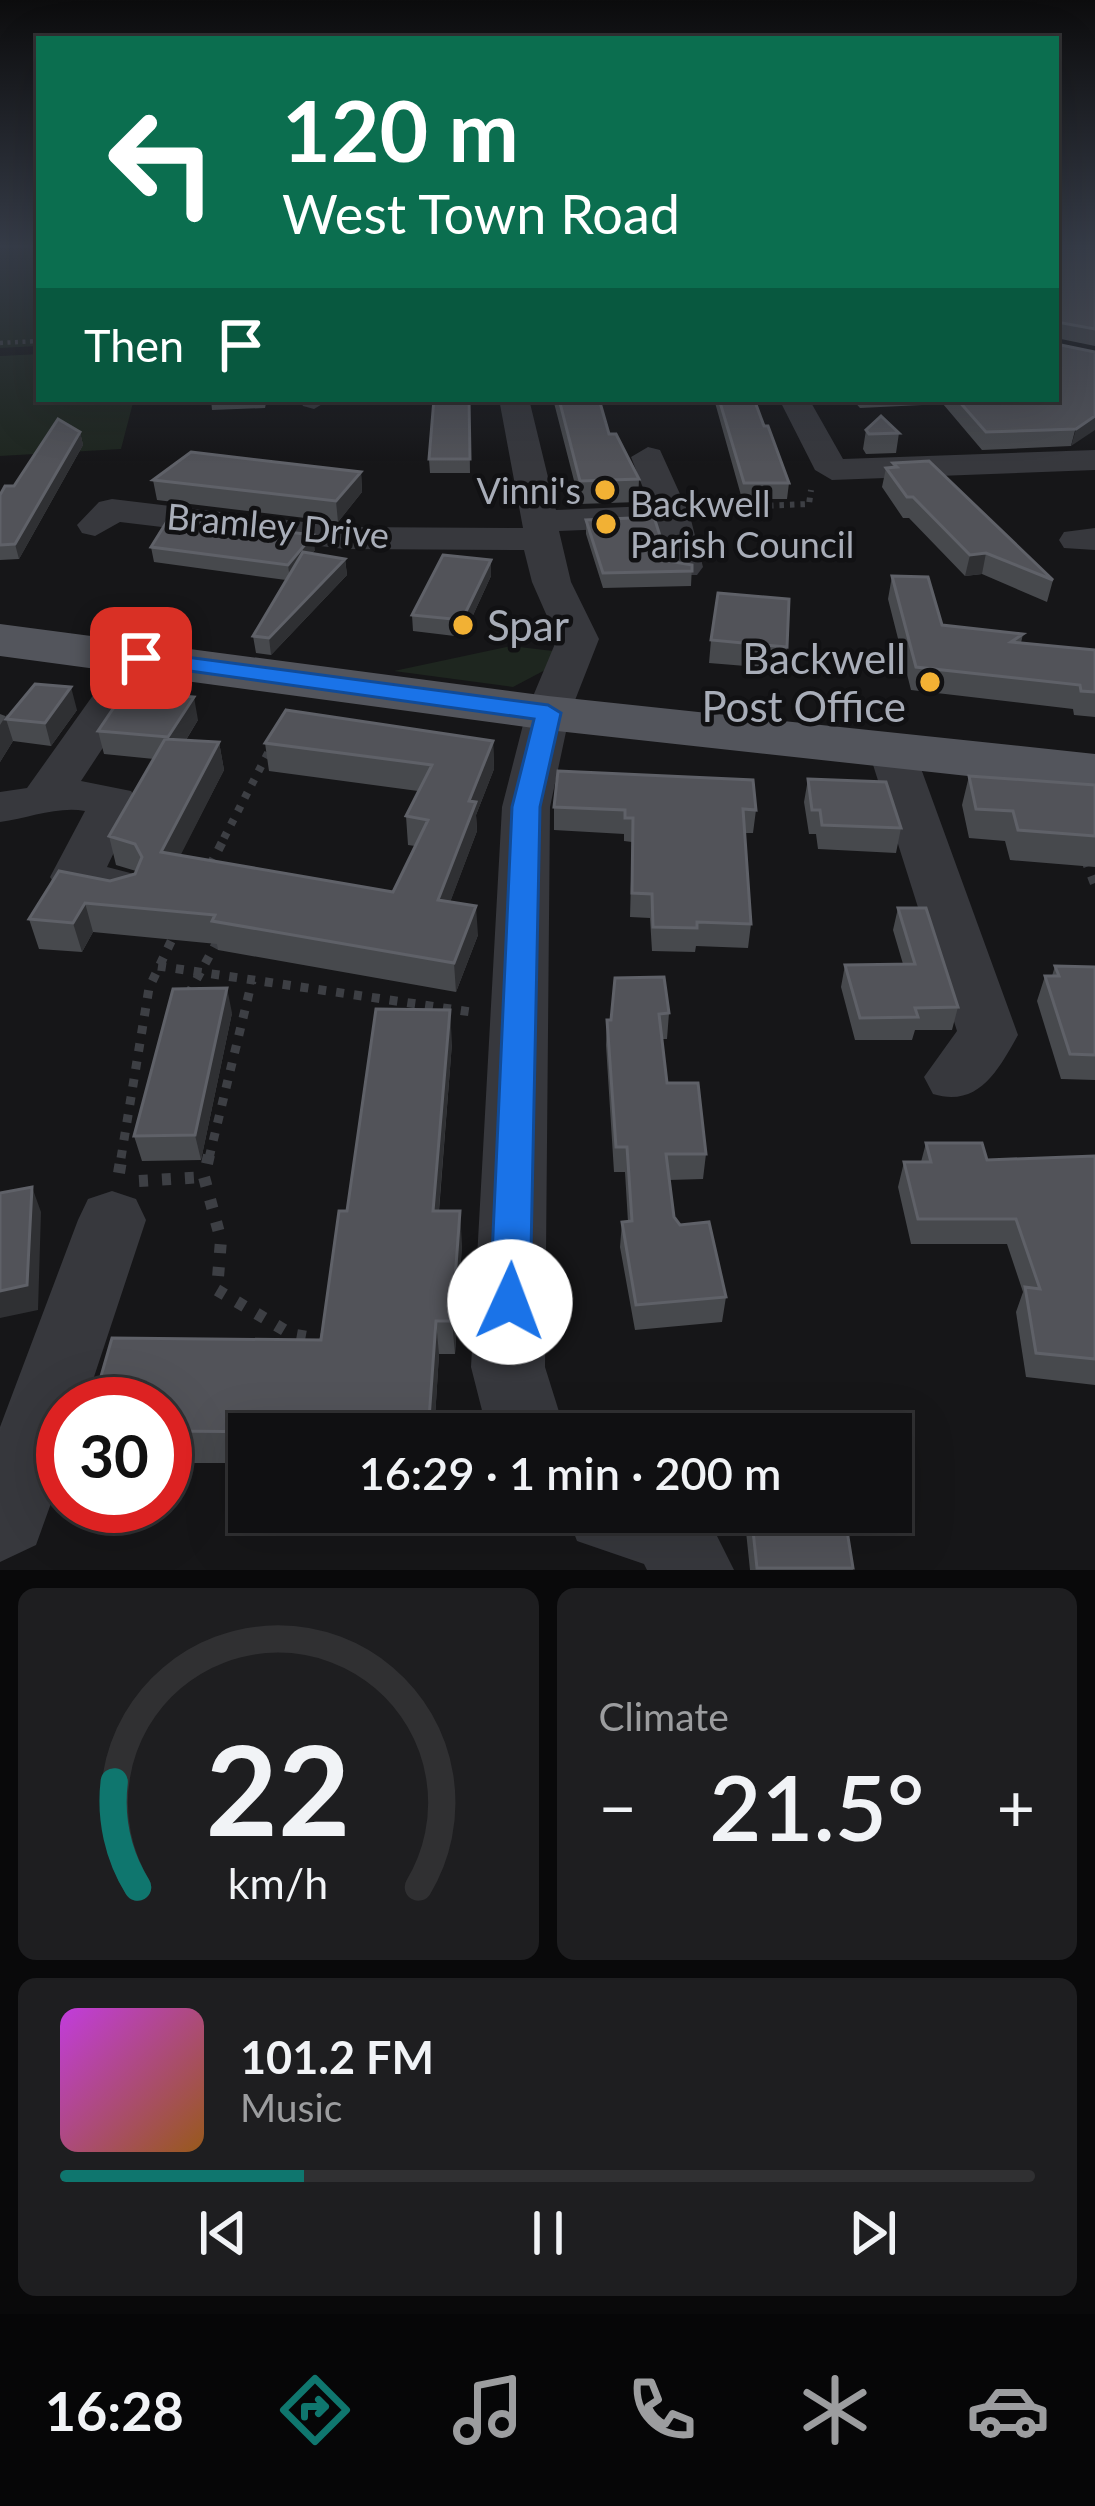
<!DOCTYPE html>
<meta charset="utf-8">
<style>
body{margin:0;font-family:Lato,sans-serif;background:#1e1e20;color:#f1f3f6;height:100vh;display:flex;flex-direction:column;font-size:45px;white-space:nowrap}
*{box-sizing:border-box;margin:0}
p{font-size:39px;color:#9c9d9f}
.icon{flex:none;width:66px;height:66px;fill:none;stroke:currentColor;stroke-width:2;stroke-linecap:round;stroke-linejoin:round}
.map{position:relative;height:1570px;overflow:hidden}
.details{display:flex;flex-direction:column;gap:18px;padding:18px;background:#09090a;flex:1}
.details>*{flex:none}
.hud{position:absolute;left:36px;top:36px;width:1023px;height:366px;border-radius:0px;box-shadow:0 12px 48px #0002,0 0 0 3px #303032;background:#0b6e4f;color:#fff;overflow:hidden}
.speed{position:absolute;left:36px;top:1377px;display:flex;gap:24px;font-size:60px;font-weight:700;text-align:center}
.speed>*{display:grid;place-content:center;width:156px;height:156px;border-radius:50%;background:#101012;box-shadow:0 12px 48px #0002,0 0 0 3px #303032;line-height:1}
.speed .limit{border:18px solid #d22;background:#fff;color:#111}
.pin{position:absolute;display:grid;place-items:center;width:102px;height:102px;color:#fff;margin:-51px;border-radius:24px;box-shadow:0 6px 18px #0006}
.me{position:absolute;width:132px;margin:-66px;rotate:2deg;stroke-linejoin:round;filter:drop-shadow(0 0 9px #0008)}
.turn{display:flex;align-items:center;gap:42px;height:252px;padding:0 48px;font-size:54px}
.turn .icon{width:156px;height:156px;stroke-width:2.5}
.turn b{display:block;font-size:84px;line-height:102px}
.then{display:flex;align-items:center;height:114px;padding:0 48px;background:#0003;gap:24px;font-size:45px}
.big{font-size:90px;font-weight:600;line-height:1.1}
.details .tile{flex:1;display:flex;flex-direction:column;justify-content:center;gap:18px;min-width:0;padding:0 42px;border-radius:18px;background:#1e1e20}
.details .dial{align-items:center;gap:0}
.dial svg{height:312px;overflow:visible;fill:none;stroke:#303032;stroke-width:7;stroke-linecap:round;text-anchor:middle}
.dial text{fill:#f1f3f6;stroke:none}
.song{display:flex;align-items:center;gap:36px}
.cover{width:144px;height:144px;border-radius:18px;background:linear-gradient(135deg,hsl(290 70% 55%),hsl(30 70% 35%))}
.played{height:12px;border-radius:6px;background:linear-gradient(90deg,#0f766e 25%,#303032 25%)}
.keys{display:flex;justify-content:space-around;direction:ltr}
.heat{display:flex;justify-content:space-between;align-items:center;font-size:66px;direction:ltr}
.details .tiles{flex:1;display:grid;gap:18px;grid-template-columns:1fr 1fr}
.tile:last-child{grid-column:span 2}
.trip{position:absolute;left:228px;top:1413px;width:684px;height:120px;border-radius:0px;background:#101012;box-shadow:0 12px 48px #0002,0 0 0 3px #303032;font-weight:600;line-height:120px;text-align:center}
.tabs{display:flex;height:192px;justify-content:space-around;align-items:center;background:#060607;color:#9c9d9f}
.tabs .icon{width:84px;height:84px}
.tabs .selected{color:#0f766e}
.tabs b{font-size:54px;color:#f1f3f6}
.map>svg:first-child{display:block}
.green{fill:#1e261f}
.lines{fill:none;stroke-linecap:round;stroke-linejoin:round}
.path-far4{stroke:#3d3f44;stroke-width:4.5;stroke-dasharray:3 4.5;stroke-linecap:butt}
.path-far3{stroke:#3d3f44;stroke-width:6;stroke-dasharray:4.5 6;stroke-linecap:butt}
.path-far2{stroke:#3d3f44;stroke-width:8;stroke-dasharray:6 9;stroke-linecap:butt}
.path-far1{stroke:#3d3f44;stroke-width:9;stroke-dasharray:8 10;stroke-linecap:butt}
.path{stroke:#3d3f44;stroke-width:12;stroke-dasharray:9 14;stroke-linecap:butt}
.minor{fill:#37383d;fill-rule:evenodd}
.major{fill:#53555c;fill-rule:evenodd}
.wall{fill:#47494d}
.shaded-wall{fill:#2f3033}
.building{fill:#525359;stroke:#5f6168;stroke-width:3}
.route{fill:#1a73e8;stroke:#114b97;stroke-width:3}
.poi-dot{fill:#f2b134;stroke:#111113;stroke-width:4.5}
.labels{text-anchor:middle;dominant-baseline:central;stroke-width:9;stroke-linejoin:round;paint-order:stroke}
.far-poi-label{font-size:36px;fill:#a8adb8;stroke:#111113;text-anchor:end}
.far-street-label{font-size:36px;fill:#a8adb8;stroke:#111113}
.poi-label{font-size:42px;fill:#a8adb8;stroke:#111113;text-anchor:start}
</style>
<div class="map">
<svg width="1095" height="1570" viewBox="0 0 1095 1570">
<rect width="100%" height="100%" fill="#161618"/>
<!-- green -->
<path class="green" d="M0,245H39V346L0,348Z
M39,354V399H134L121,449L0,456V356Z
M511,646L553,651L547,669L513,687L394,671Z"/>
<g class="lines">
<!-- path-far4 -->
<path class="path-far4" d="M0,343L39,341"/>
<!-- path-far3 -->
<path class="path-far3" d="M706,508L809,504L811,490"/>
<!-- path-far2 -->
<path class="path-far2" d="M224,838L269,751"/>
<!-- path-far1 -->
<path class="path-far1" d="M1085,859L1095,885
M210,866L226,835
M158,966L471,1012
M188,995L218,940
M121,1158L149,988L175,933
M209,1158L252,981"/>
<!-- path -->
<path class="path" d="M209,1155L204,1177L221,1240L217,1290L291,1334L330,1341
M119,1173L122,1155
M139,1181L204,1177"/>
<!-- minor -->
<path class="minor" d="M299,399H329V400L314,409L303,406Z
M499,399H529L556,510L650,506L631,457L648,447L660,450L690,516L703,567L697,575H671L657,527L559,531L571,582L599,639L570,713L550,807L545,1367L566,1434H488L471,1367L502,807L526,713L557,639L532,582L524,550L345,549L120,522L95,536L82,533L77,525L99,502L112,499L345,527L523,528Z
M779,399H809L843,459L1095,450V470L832,480L815,470Z
M1095,528V550L1064,548L1059,540L1064,532Z
M141,645L156,649L162,658L81,781L131,791L138,802L107,867L138,875L145,888L138,901L119,906L58,889L50,877L85,811C58,806 29,818 0,822V792L27,788L126,649Z
M892,738L908,742L915,752L1018,1035C998,1071 978,1108 933,1094L924,1077L957,1031L869,752L876,742Z
M112,1191L136,1199L146,1220L85,1404H63V1470L36,1545L0,1562V1427L78,1220L88,1199Z
M566,1512H705L734,1570H647L644,1564L577,1541Z"/>
<!-- major -->
<path class="major" d="M0,624L548,696L1095,754V790L548,730L0,656Z"/>
</g>
<!-- wall -->
<path class="wall" d="M1056,245H1095V346L1056,338V344L1095,353L1071,446L982,450L943,404L860,408L852,399H1056Z
M211,399H267L265,408L212,410Z
M469,399L470,473H430L429,459Z
M553,399H599L609,434L639,479L638,502L580,504Z
M714,399H754L789,483L787,499H742Z
M866,430L899,433L896,453L866,454L863,449Z
M80,432L83,445L19,559L0,560V495L14,486Z
M893,463L1053,580L1047,602L982,574L965,576L909,518H903L882,487L886,468L892,467Z
M361,472L362,492L338,522L157,500L153,480Z
M586,520L668,561L692,565L691,586L603,588L586,534Z
M151,547L315,550L312,553L345,559L347,575L271,655L256,653L253,636L286,580L154,562Z
M491,560V576L463,637L413,631L412,615Z
M892,576L942,625L1023,634L1021,643L1095,650V717L1074,715L1073,709L911,690L888,599Z
M711,640L787,647L784,669L709,663Z
M77,710L51,746L13,741L0,762V714L8,717Z
M198,720L186,740L219,742L224,770L180,855L393,892L415,846L408,845L406,816L418,791L269,771L265,743L493,741L494,769L476,815L477,831L450,902L478,935L456,992L218,950L217,944L93,932L82,952L39,949L29,919L110,881L135,874L136,871L116,865L109,836L154,759L104,754L98,731Z
M969,776L1095,785V867L1010,860L1005,841L969,838L962,805Z
M808,779L901,828L896,853L818,849L816,834H809L804,802Z
M554,807L756,810L753,833H744L751,924L748,948L696,946L695,952L652,951L650,918L630,917L632,842L624,841V834L554,830Z
M898,908L958,1007L952,1030H915L912,1040H855L841,987L845,965L903,964L893,930Z
M1055,966L1095,967V1080L1061,1079L1037,1001L1045,976H1052Z
M232,1013L201,1160L142,1161L134,1136Z
M669,1013L667,1039H662L667,1083L706,1154L703,1179L669,1180L674,1217L726,1297L722,1322L635,1330L620,1247L622,1222H628L625,1172H614L606,1045L607,1020Z
M452,1043L439,1211L462,1244L455,1354H439L434,1434H249V1463H165V1404L321,1340L347,1211Z
M926,1143L987,1160L1095,1156V1385L1026,1377L1016,1312L1023,1292L1007,1244H911L898,1187L904,1162H921Z
M484,1512L483,1528L431,1529L430,1518Z
M744,1512H844L853,1570H750Z"/>
<!-- shaded-wall -->
<path class="shaded-wall" d="M1095,416V430L1071,446L1076,429Z
M80,432L83,445L19,559L15,544Z
M361,472L362,492L338,522L336,501Z
M313,535L315,550L290,580L288,565Z
M986,553L982,574L965,576L970,555Z
M345,559L347,575L271,655L269,638Z
M491,560V576L463,637L462,620Z
M71,687L77,710L51,746L45,723Z
M194,697L198,720L173,761L168,737Z
M7,714L9,720L6,719L13,741L0,762V725Z
M493,741L494,769L476,815L477,831L440,929L438,900L469,801Z
M219,742L224,770L168,880L161,852Z
M85,903L93,932L82,952L73,923Z
M476,906L478,935L456,992L454,963Z
M227,988L232,1013L201,1160L195,1135Z
M450,1010L452,1043L436,1245L433,1211Z
M32,1187L41,1212L38,1310L0,1318V1291Z
M460,1211L462,1244L455,1354L452,1321Z
M436,1321L439,1354L434,1434H428Z"/>
<!-- building -->
<path class="building" d="M1056,245H1095V329L1057,322L1056,344L1095,352V416L1076,429L986,432L957,399H1056Z
M434,399H469L470,459H429Z
M559,399H599L609,434H616L639,479L580,481Z
M719,399H754L764,426H768L789,483H744Z
M881,416L899,433L869,434L866,430Z
M58,419L80,432L15,544L0,545V495L5,486H14Z
M191,452L361,472L336,501L153,480Z
M929,461L1053,580L986,553L970,555L913,497H907L886,468L897,467L893,463Z
M654,517L668,561L692,565V571L603,573L586,520Z
M169,518L313,535L288,565L151,547Z
M303,552L345,559L269,638L253,636Z
M443,555L491,560L462,620L412,615Z
M892,576L928,577L942,625L1023,634L1011,642L1095,650V692L1081,691L1080,685L916,667Z
M718,593L789,599L787,647L711,640Z
M35,684L71,687L45,723L6,719Z
M125,691L194,697L168,737L98,731Z
M286,710L493,741L469,801L476,802L438,900L476,906L454,963L212,921L215,915L85,903L73,923L29,919L59,871L110,881L135,874L142,857L135,844L109,836L165,739L219,742L161,852L393,892L428,820L406,816L432,765L265,743Z
M558,771L753,780L756,810L743,809L751,924L697,922V928L653,927L652,894L632,893L633,818H625V810L554,807Z
M969,776L1095,785V836L1018,830L1013,811L976,809Z
M808,779L886,782L901,828L822,825L820,810H812Z
M898,908H926L958,1007L915,1008L918,1017L860,1018L845,965L915,964Z
M1055,966L1095,967V1055L1070,1054L1045,976H1059Z
M664,977L669,1013L659,1014L667,1083H698L706,1154H666L674,1217L680,1225L709,1222L726,1297L636,1305L622,1222L632,1221L627,1147H616L607,1020H611L615,978Z
M227,988L195,1135L134,1136L173,989Z
M376,1009L450,1010L433,1211H460L452,1321H436L428,1433L165,1431V1404H93L112,1338L321,1340L339,1211H347Z
M926,1143H982L987,1160L1095,1156V1359L1036,1353L1025,1287L1040,1289L1016,1219H918L904,1162H931Z
M32,1187L27,1285L0,1291V1193Z
M741,1423H829L831,1434H742Z
M430,1512H483L482,1517L430,1518Z
M751,1512H844L853,1568H757Z"/>
<!-- sky -->
<linearGradient id="sky" x2="0" y2="1"><stop stop-color="#0c0c0d"/><stop offset="0.53" stop-color="#363c48"/><stop offset="1" stop-color="#363c48" stop-opacity="0"/></linearGradient>
<rect width="1095" height="465" fill="url(#sky)"/>
<!-- route -->
<path class="route" d="M141,651L548,705L561,713L540,807L530,1302L524,1315L510,1320L496,1315L490,1302L512,807L534,719L133,663L129,658Z"/>
<!-- markers -->
<g class="poi-dot">
<circle cx="605" cy="490" r="12"/>
<circle cx="606" cy="524" r="12"/>
<circle cx="463" cy="625" r="12"/>
<circle cx="930" cy="682" r="12"/>
</g>
<g class="labels">
<!-- far-poi labels -->
<g class="far-poi-label">
<text x="581" y="490">Vinni's</text>
<text x="630" y="503" text-anchor="start">Backwell<tspan x="630" dy="41">Parish Council</tspan></text>
</g>
<!-- far-street labels -->
<g class="far-street-label">
<text transform="translate(278 525) rotate(5)">Bramley Drive</text>
</g>
<!-- poi labels -->
<g class="poi-label">
<text x="487" y="625">Spar</text>
<text x="906" y="658" text-anchor="end">Backwell<tspan x="906" dy="48">Post Office</tspan></text>
</g>
</g>
</svg>
<div class="speed"><div class="limit">30</div></div>
<div class="pin" style="left:141px;top:658px;background:#d93025"><svg class="icon" aria-label="arrive" viewBox="0 0 24 24"><path d="M6 21V4h12l-3 4 3 4H6"/></svg></div>
<svg class="me" style="left:510px;top:1302px" viewBox="-20 -20 40 40"><circle r="19" fill="#fff"/><path d="M0-13L10 11 0 6-10 11z" fill="#1a73e8"/></svg>
<div class="trip">16:29 · 1 min · 200 m</div>
<div class="hud">
<div class="turn"><svg class="icon" aria-label="left" viewBox="0 0 24 24"><path d="M17 20v-9H6M10 6l-5 5 5 5"/></svg><div><b>120 m</b>West Town Road</div></div>
<div class="then">Then<svg class="icon" aria-label="arrive" viewBox="0 0 24 24"><path d="M6 21V4h12l-3 4 3 4H6"/></svg></div>
</div>
</div>
<section class="details">
<div class="tiles">
<div class="tile dial"><svg viewBox="0 0 100 80">
<path d="M14 69A42 42 0 1 1 86 69"/>
<path d="M14 69A42 42 0 0 1 8 42" stroke="#0f766e"/>
<text x="50" y="56" font-size="32" font-weight="700">22</text>
<text x="50" y="72" font-size="11">km/h</text>
</svg></div>
<div class="tile"><p>Climate</p>
<div class="heat"><a>−</a><b class="big">21.5°</b><a>+</a></div>
</div>
<div class="tile">
<div class="song"><i class="cover"></i><div><b>101.2 FM</b><p>Music</p></div></div>
<div class="played"></div>
<div class="keys"><svg class="icon" aria-label="previous" viewBox="0 0 24 24"><path d="M18 5L8 12l10 7zM5 5v14"/></svg><svg class="icon" aria-label="pause" viewBox="0 0 24 24"><path d="M8 5v14M16 5v14"/></svg><svg class="icon" aria-label="next" viewBox="0 0 24 24"><path d="M6 5l10 7-10 7zM19 5v14"/></svg></div>
</div>
</div>
</section>
<nav class="tabs">
<b>16:28</b>
<svg class="icon selected" aria-label="directions" viewBox="0 0 24 24"><path d="M12 3l9 9-9 9-9-9zM9 14v-3h6M13 9l2 2-2 2"/></svg>
<svg class="icon" aria-label="music" viewBox="0 0 24 24"><path d="M9 18V5l10-2v13"/><circle cx="6" cy="18" r="3"/><circle cx="16" cy="16" r="3"/></svg>
<svg class="icon" aria-label="phone" viewBox="0 0 24 24"><path d="M5 4h4l2 5-3 2q2 4 5 5l2-3 5 2v4C11 20 4 13 5 4z"/></svg>
<svg class="icon" aria-label="climate" viewBox="0 0 24 24"><path d="M12 3v18M4 7l16 10M4 17L20 7"/></svg>
<svg class="icon" aria-label="car" viewBox="0 0 24 24"><path d="M5 17H2v-5l4-1 3-4h7l3 4 3 1v5h-3M9 17h6M6 11h13"/><circle cx="7" cy="17" r="2"/><circle cx="17" cy="17" r="2"/></svg>
</nav>
